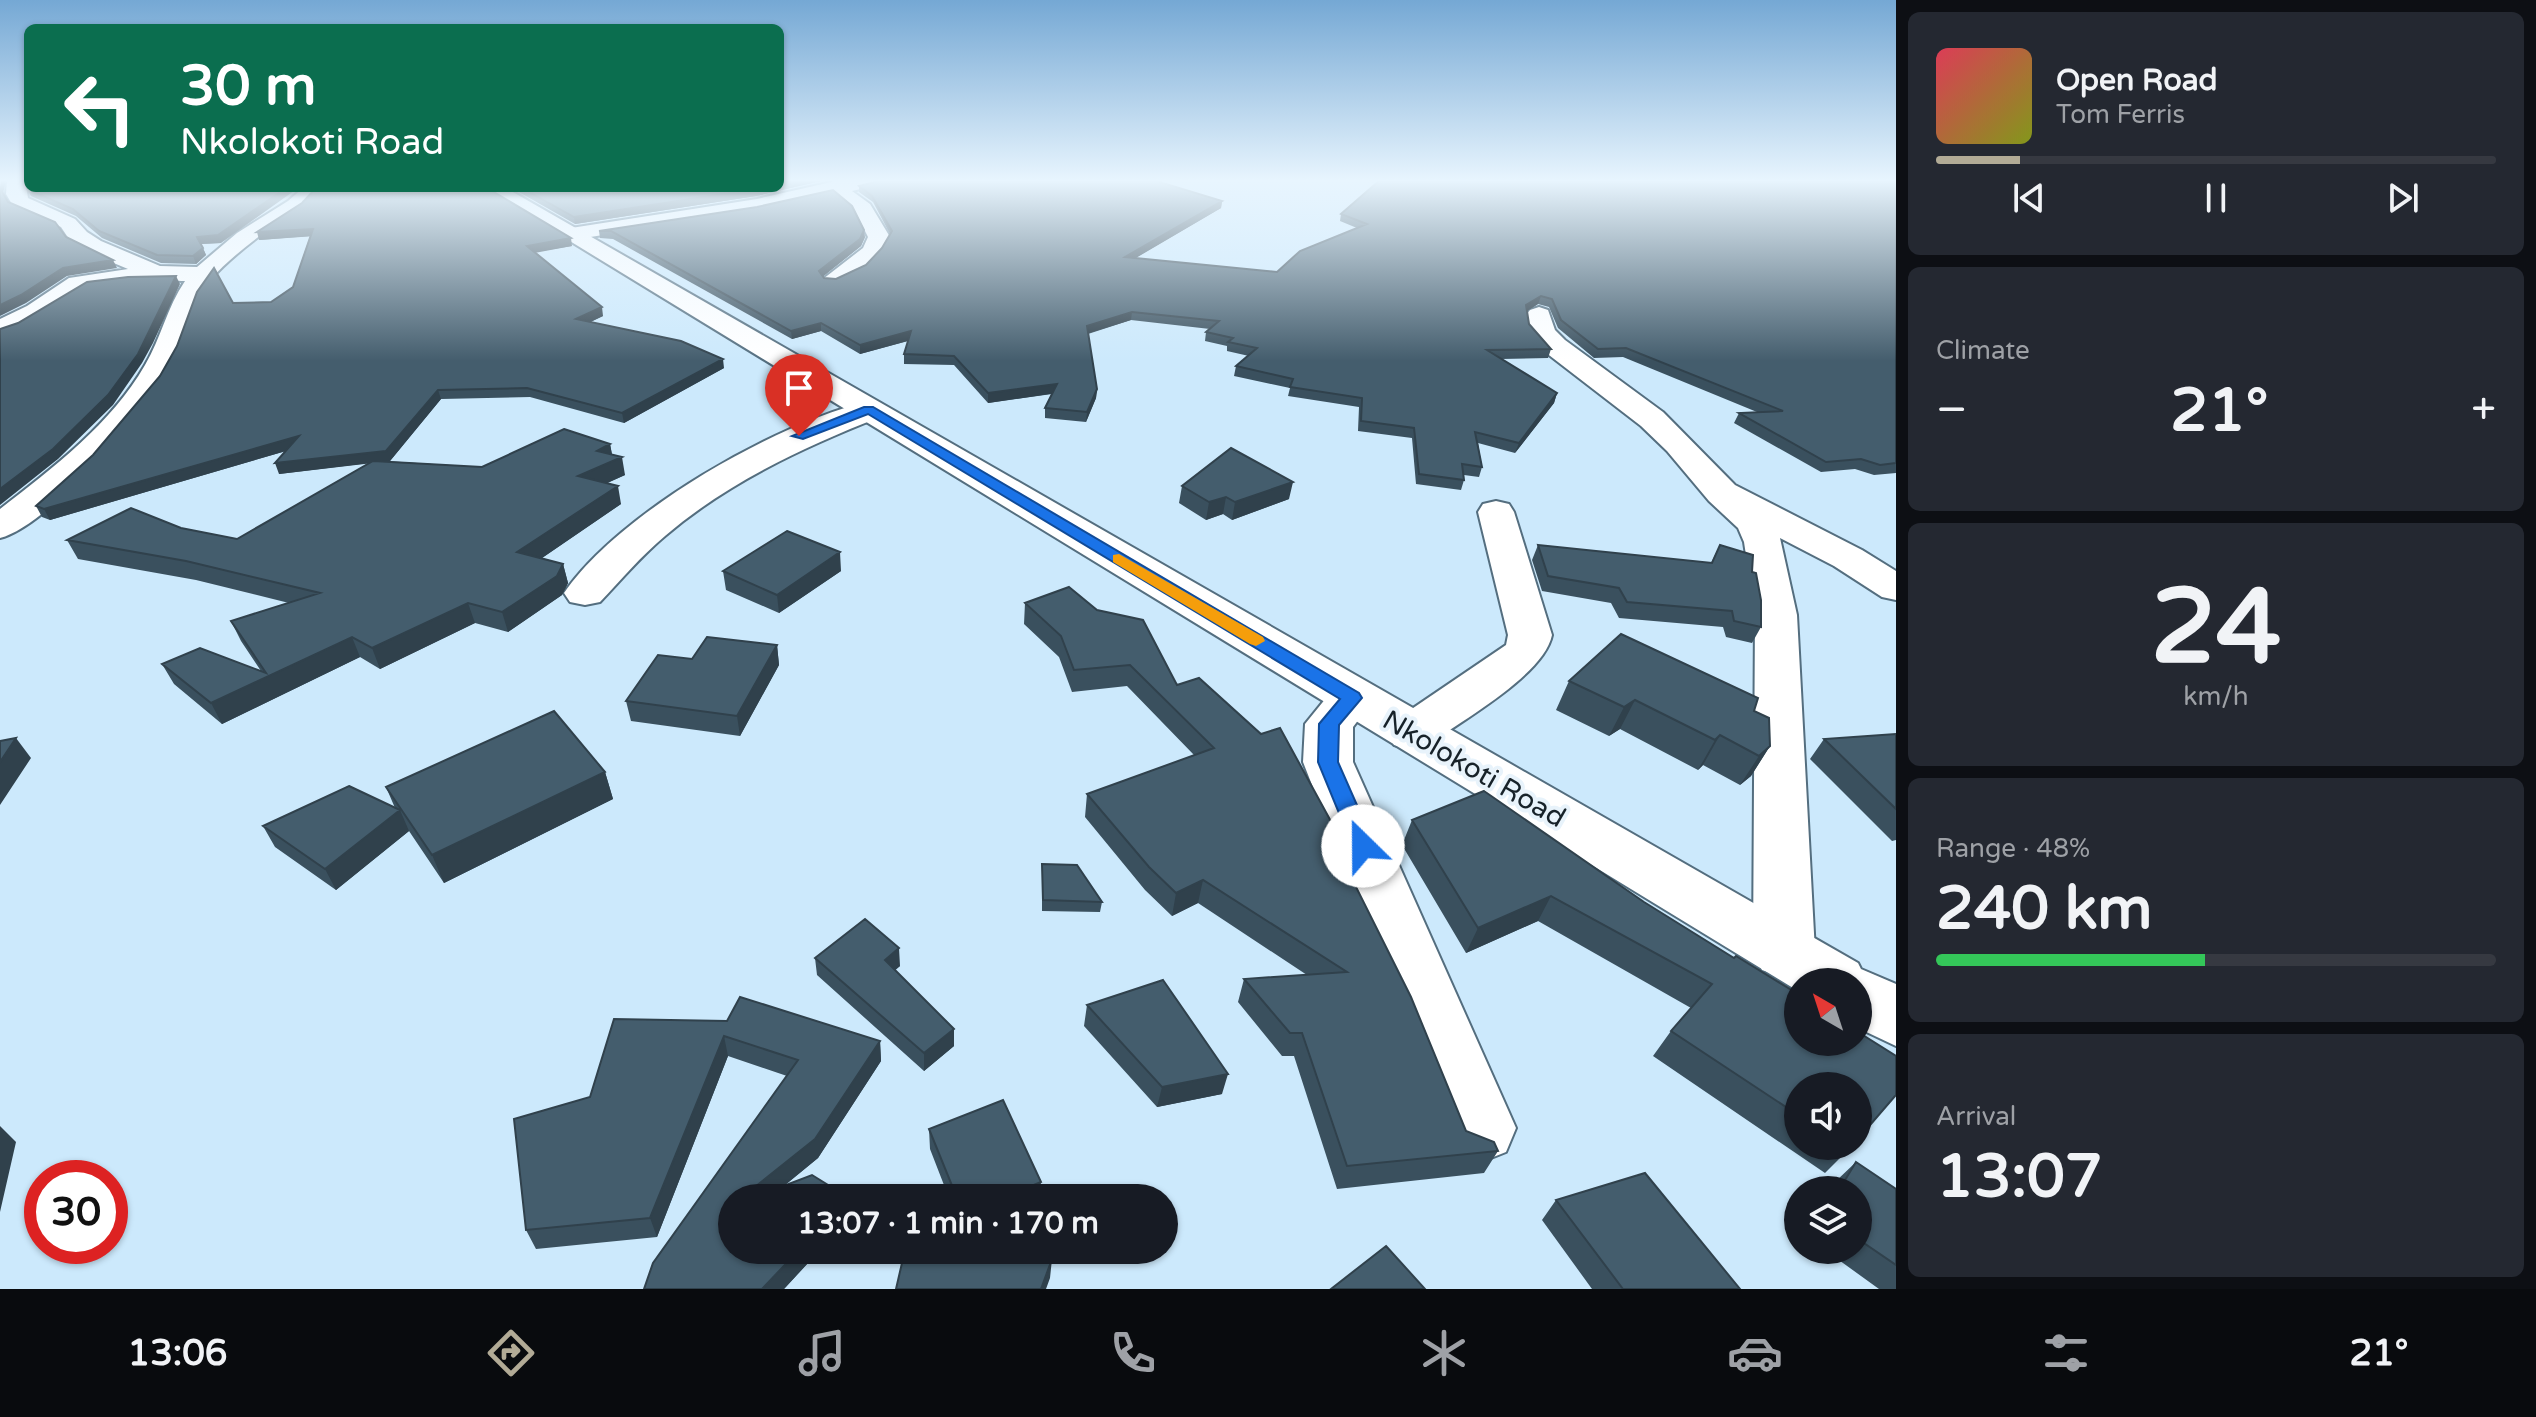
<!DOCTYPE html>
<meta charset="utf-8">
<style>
body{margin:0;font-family:"Varela Round",sans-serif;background:#242831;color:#f1f3f6;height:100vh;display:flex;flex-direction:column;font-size:30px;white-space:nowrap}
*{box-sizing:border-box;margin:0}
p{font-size:26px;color:#9ea1a6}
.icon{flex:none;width:44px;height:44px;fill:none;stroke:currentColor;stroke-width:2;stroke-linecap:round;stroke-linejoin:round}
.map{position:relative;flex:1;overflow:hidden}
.drawer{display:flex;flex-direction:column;gap:12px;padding:12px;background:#0d0f14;width:640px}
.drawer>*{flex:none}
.hud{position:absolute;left:24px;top:24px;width:760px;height:168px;border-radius:12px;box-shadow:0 2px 6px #0004;background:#0b6e4f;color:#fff;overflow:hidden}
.needle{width:52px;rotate:321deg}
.controls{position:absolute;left:1784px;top:968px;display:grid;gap:16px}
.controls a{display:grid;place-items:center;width:88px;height:88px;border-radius:50%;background:#171b24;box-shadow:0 2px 6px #0004;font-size:40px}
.speed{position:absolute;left:24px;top:1160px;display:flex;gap:16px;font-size:40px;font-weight:700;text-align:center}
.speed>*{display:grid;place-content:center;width:104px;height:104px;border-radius:50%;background:#171b24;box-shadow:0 2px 6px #0004;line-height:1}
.speed .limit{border:12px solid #d22;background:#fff;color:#111}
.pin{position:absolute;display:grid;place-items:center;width:68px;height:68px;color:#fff;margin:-82px -34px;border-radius:50% 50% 50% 0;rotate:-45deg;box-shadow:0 0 8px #0007}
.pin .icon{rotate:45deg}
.me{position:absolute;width:88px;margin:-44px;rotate:337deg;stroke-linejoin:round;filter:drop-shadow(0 0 6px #0008)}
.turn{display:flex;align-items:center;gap:28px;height:168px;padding:0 24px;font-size:36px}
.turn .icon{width:104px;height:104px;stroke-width:2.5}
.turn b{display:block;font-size:56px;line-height:68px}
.big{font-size:60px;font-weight:800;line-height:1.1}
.drawer .widget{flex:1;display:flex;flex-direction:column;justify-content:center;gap:12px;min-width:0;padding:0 28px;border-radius:12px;background:#242831}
.drawer .dial{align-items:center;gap:0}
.dial b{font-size:104px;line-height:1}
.song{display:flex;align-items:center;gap:24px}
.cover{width:96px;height:96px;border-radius:12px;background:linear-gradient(135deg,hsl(350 70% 55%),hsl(70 70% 35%))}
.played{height:8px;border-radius:4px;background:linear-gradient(90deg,#b2ab96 15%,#363941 15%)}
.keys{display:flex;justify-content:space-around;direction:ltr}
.heat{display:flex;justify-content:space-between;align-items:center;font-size:44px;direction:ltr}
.charge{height:12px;border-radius:6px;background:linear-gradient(90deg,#34c759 48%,#363941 0)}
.trip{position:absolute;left:718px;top:1184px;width:460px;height:80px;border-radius:40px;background:#171b24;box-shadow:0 2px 6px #0004;font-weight:800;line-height:80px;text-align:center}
.menu{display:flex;height:128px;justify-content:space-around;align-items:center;background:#090b0e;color:#9ea1a6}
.menu .icon{width:56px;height:56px}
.menu .active{color:#b2ab96}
.menu b{font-size:36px;color:#f1f3f6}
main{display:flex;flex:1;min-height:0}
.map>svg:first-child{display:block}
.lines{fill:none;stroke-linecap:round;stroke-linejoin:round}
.minor-casing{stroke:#546e7f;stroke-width:4}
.major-casing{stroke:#546e7f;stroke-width:4}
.minor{fill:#fff;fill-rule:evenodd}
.major{fill:#fff;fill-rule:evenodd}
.wall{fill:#3a505e}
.shaded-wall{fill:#30414c}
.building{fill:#445d6d;stroke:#30414c;stroke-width:2}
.route{fill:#1a73e8;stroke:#114b97;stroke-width:2}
.slow{fill:#f59e0b}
.labels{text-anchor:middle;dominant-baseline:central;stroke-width:8;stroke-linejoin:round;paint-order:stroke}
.street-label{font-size:28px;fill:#172229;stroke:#e8f3fb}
</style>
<main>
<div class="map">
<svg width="1896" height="1289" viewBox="0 0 1896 1289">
<rect width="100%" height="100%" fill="#cce9fc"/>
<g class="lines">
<defs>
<path id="minor" d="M7,180H25L28,198L75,219L87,232L101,241L160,266L197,267L237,233L288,201L303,188H322C307,209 286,218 265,232C246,246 226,262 210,280C190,304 188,337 174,364C151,409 48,526 0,538V509C53,468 111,424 145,365C161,338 167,307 185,281C162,280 99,281 81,291C54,307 31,329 0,337V319L27,306L69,278L128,269L85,251L71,242L61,227L13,206L6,194Z
M885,180L882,184L852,191L870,204L890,237C882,258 850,290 827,284L823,279L863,248L868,237L855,211L834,194L757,211L571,240L560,234L571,228L757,199L836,181Z
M1539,307L1548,310L1555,330L1565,340L1663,412L1735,485L1862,550L1896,571V600L1882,597L1834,566L1780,538L1797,615L1815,952L1806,970L1784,977L1762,970L1753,952L1755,615L1744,542L1738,528L1709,501L1667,451L1641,426L1545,352L1529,332L1526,315L1530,310Z
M869,401L880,403L885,410L880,417C804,447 728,482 665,536C641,556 621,580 600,602L585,605L570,602L564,593C620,512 775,424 869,401Z
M1496,501L1509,504L1514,512L1552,635C1544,675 1462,720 1428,745L1411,749L1394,745L1387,733L1394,721L1506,645L1508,635L1478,512L1483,504Z
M1352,683L1369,687L1375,698L1353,727V762L1516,1128L1506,1152L1481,1162L1456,1152L1303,762L1305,724L1335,687Z"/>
<path id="major" d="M483,188H506L1858,963L1861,969L1896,984V1046L1858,1028V982H1798V991Z"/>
</defs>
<!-- minor casing -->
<use href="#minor" class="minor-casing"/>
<!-- major casing -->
<use href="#major" class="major-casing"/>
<!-- minor -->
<use href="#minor" class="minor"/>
<!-- major -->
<use href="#major" class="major"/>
</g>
<!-- wall -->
<path class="wall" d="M780,180H825L756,196L575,224L512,188H780Z
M1896,180V473L1874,475L1855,469L1821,472L1734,423L1739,413L1757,412L1623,357L1594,358L1558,328L1549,307L1538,304L1527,311L1529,324L1551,349L1548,358L1501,359L1557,393L1554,403L1515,453L1478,443L1482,467L1479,477L1464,475V480L1461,490L1416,484L1412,438L1358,431L1359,407L1288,396L1290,388L1234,376L1236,366L1249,356L1227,351V346L1205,341L1206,332L1210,329L1131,320L1088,334L1097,389L1096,398L1086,422L1045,418V408L1052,394L988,403L954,365L904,364V354L908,341L860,354L821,331L792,339L613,239L600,238L599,231L865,237L861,246L823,276L824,278L836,279L866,265L882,248L890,234L873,202L859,192V186L1222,201L1221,208L1135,258L1277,272L1357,228L1340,221L1341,214Z
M27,189L221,243L201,244L206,255L196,264L161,263L102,238L76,216L31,196Z
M302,203L572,246L535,252L603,316L590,322L724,368L624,423L530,397L441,399L390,461H385L482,467L610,444L612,454L625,475L607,483L621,504L542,558L563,564L568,583L562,595L508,632L475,623L380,669L360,657L222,724L174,684L162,664L261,671L241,641L231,621L289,603L196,580L78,559L67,540L181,528L237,539L369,463L279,474L286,451L50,520L42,517L36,506L93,455L233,303L271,302L293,287L310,236L259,240Z
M1182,486L1289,499L1232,520L1223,514L1206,520L1179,503Z
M1538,545L1711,563L1720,545L1752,572L1761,627L1752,643L1726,637L1723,627L1619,618L1611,603L1542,591L1532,560Z
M723,571H841L779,613L726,590Z
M1025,603L1177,685L1331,836L1466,1131L1498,1151L1484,1173L1337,1189L1294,1056H1282L1238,1002L1244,979L1307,975L1198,903L1172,916L1145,890L1085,817L1087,794L1194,755L1127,686L1072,692L1059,657L1024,624Z
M777,645L779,665L740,736L631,721L626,701L692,659Z
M1569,681L1754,711L1770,746L1751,776L1740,785L1703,765L1698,770L1620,729L1609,736L1556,710Z
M1896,734V840L1892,841L1810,759L1824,739Z
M605,772L613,799L444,883L409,831L336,890L275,847L263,826L395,808L386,787Z
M1412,820L1644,902L1798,1086V1146H1852L1825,1173L1653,1056L1671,1031L1691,1008L1538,921L1466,953L1402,845Z
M1042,864L1102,902L1100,912L1042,911Z
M815,958L900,966L895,970L954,1029V1046L924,1071L817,975Z
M740,997L880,1041L881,1061L818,1158L784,1186L812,1175L849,1198H732V1250H820L784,1289H644L653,1263L787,1076L728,1056L657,1237L536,1249L526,1230L514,1119L590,1097L614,1019L727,1021Z
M1087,1005L1222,1094L1157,1107L1084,1026Z
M929,1129L1039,1198H949L930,1149Z
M1856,1162L1896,1189V1289H1879L1825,1250H1858V1190H1830L1835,1182Z
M1556,1200L1740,1289H1592L1542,1220Z"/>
<!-- shaded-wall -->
<path class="shaded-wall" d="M1,180H6L3,194L0,188Z
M795,180H825L756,196L575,224L574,217L762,188H780V184Z
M286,188H298L221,243L200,244L197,237Z
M1222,201L1221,208L1124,265L1125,257Z
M313,229L315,236L259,240L257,232Z
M864,230L865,237L861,246L820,279L819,271Z
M571,238L572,246L529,254L527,246Z
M203,248L206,255L196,264L193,256Z
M113,260L117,268L67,276L26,303L0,316V305L63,268Z
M176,276L180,284L153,343L142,363L113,405L58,459L0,505V489Z
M1541,296L1538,304L1524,313L1526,305Z
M602,307L603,316L578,328L576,319Z
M1132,312L1131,320L1086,334L1087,326Z
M821,323V331L792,339L791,331Z
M911,331V340L860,354V345Z
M723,359L724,368L624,423L622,413Z
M1057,384L1056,393L988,403V393Z
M1097,389L1096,398L1086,422L1087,412Z
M438,390L441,399L390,461L279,474L275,463Z
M1557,393L1554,403L1515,453L1519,443Z
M299,436L303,446L50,520L44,509Z
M610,444L613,461L622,457L625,475L583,494L578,476L597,451Z
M1293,482L1289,499L1232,520L1235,502Z
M618,486L621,504L523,571L517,552Z
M1226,497L1223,514L1206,520L1209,502Z
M840,552L841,571L779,613L777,595Z
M563,564L568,583L562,595L508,632L502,612Z
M468,603L475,623L380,669L372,648Z
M352,637L360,657L222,724L211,703Z
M777,645L779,665L740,736L737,716Z
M1635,700L1620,729L1609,736L1624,707Z
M1720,735L1703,765L1698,770L1715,740Z
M16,738L31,758L0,805V762Z
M1770,746L1751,776L1740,785L1759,756Z
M605,772L613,799L444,883L432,855Z
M400,810L409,831L336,890L325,869Z
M1334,827L1326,850L1327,829Z
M1203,880L1198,903L1172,916L1176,893Z
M1551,896L1538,921L1466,953L1478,928Z
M899,948L900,966L886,978L885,960Z
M954,1029V1046L924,1071V1053Z
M724,1036L728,1056L657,1237L650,1218Z
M880,1041L881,1061L818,1158L769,1198H741Z
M1228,1074L1222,1094L1157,1107L1162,1087Z
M0,1126L16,1142L0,1212Z
M1041,1182L1039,1198H1002Z
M799,1250H820L784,1289H762Z
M1052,1259L1050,1278L1046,1289H1041Z"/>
<!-- building -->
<path class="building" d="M26,180H28V188H286L218,235L197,237L203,248L193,256L157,255L99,231L73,209L27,189Z
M780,180H795L780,184Z
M882,180H1153L1222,201L1125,257L1277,272L1300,251L1367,224L1341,214L1380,180H1896V463L1880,465L1861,459L1826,462L1739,413L1783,411L1626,348L1598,349L1561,320L1552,299L1541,296L1526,305L1529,324L1551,349L1487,350L1557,393L1519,443L1475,432L1482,467L1462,464L1464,480L1419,474L1414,428L1361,421L1362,398L1290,387L1293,379L1236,366L1257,348L1228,342L1233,338L1206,332L1219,321L1132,312L1087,326L1097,389L1087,412L1045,408L1057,384L988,393L954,356L904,354L911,331L860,345L821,323L791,331L611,231H599L757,207L833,190L852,206L864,230L860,239L819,271L824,278L836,279L866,265L882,248L892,231L872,196L859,186Z
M0,188L8,202L55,222L66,237L113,260L63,268L21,295L0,305Z
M316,188H487L571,238L527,246L602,307L576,319L681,341L723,359L622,413L527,388L438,390L386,451L275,463L299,436L44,509L36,506L93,455L160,376L177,346L197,292L214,268L233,303L271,302L293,287L313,229L257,232L302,203Z
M522,188H762L574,217Z
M176,276L138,354L108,395L53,449L0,489V329L18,323L87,282L128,277Z
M564,429L610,444L597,451L622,457L578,476L618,486L517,552L563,564L557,576L502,612L468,603L372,648L352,637L211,703L162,664L200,648L266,673L231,621L320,593L186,561L67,540L131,508L181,528L237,539L373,461L482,467Z
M1231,448L1293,482L1235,502L1226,497L1209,502L1182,486Z
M787,531L840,552L777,595L723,571Z
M1538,545L1712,563L1720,545L1753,555L1752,572L1756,573L1761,600V627L1734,621L1732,611L1627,602L1619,588L1548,576Z
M1069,587L1097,610L1143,620L1177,685L1199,678L1261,734L1280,728L1334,827L1327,829L1411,997L1466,1131L1494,1142L1498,1151L1347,1166L1302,1033H1290L1244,979L1347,972L1203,880L1176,893L1149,867L1087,794L1214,748L1130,665L1074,670L1061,636L1025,603Z
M1621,634L1758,698L1754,711L1769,718L1770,746L1759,756L1720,735L1715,740L1635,700L1624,707L1569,681Z
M707,637L777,645L737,716L626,701L658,655L692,659Z
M554,711L605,772L432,855L386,787Z
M1896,734V809L1824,739Z
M16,738L0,762V741Z
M349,786L400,810L325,869L263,826Z
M1484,791L1644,902L1734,958L1736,956L1798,994V1042H1858V1032L1896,1056V1095L1858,1139V1086H1798V1115L1671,1031L1712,984L1551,896L1478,928L1412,820Z
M1042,864L1077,865L1102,902L1043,900Z
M865,919L899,948L885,960L954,1029L924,1053L815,958Z
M1163,980L1228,1074L1162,1087L1087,1005Z
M740,997L880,1041L815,1139L741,1198H732V1250H799L762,1289H644L653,1263L798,1060L724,1036L650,1218L526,1230L514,1119L590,1097L614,1019L727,1021Z
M1003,1100L1041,1182L1002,1198H957L929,1129Z
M1856,1162L1896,1189V1265L1858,1239V1190H1839Z
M1645,1173L1740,1289H1623L1556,1200Z
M812,1175L849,1198H752Z
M1386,1246L1425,1289H1331Z
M905,1250H1034L1052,1259L1041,1289H896Z"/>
<!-- sky -->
<linearGradient id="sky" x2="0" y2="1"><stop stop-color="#75a8d4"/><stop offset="0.5" stop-color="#e8f5fe"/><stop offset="1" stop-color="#e8f5fe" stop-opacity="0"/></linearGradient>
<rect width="1896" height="361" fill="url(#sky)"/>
<!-- route -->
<path class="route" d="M864,407H873L1359,693L1362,698L1339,725L1338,762L1375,846L1371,852L1363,855L1355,852L1318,762L1319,724L1340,699L868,414L803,439L792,436Z"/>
<!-- slow -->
<path class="slow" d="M1119,554L1263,637L1265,641L1256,646L1250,644L1113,562V555Z"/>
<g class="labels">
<!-- street labels -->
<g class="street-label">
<text transform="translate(1474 769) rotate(30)">Nkolokoti Road</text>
</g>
</g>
</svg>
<div class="controls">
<a><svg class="needle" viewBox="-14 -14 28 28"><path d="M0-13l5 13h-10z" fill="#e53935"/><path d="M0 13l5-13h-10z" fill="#9ea1a6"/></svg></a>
<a><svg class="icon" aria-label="sound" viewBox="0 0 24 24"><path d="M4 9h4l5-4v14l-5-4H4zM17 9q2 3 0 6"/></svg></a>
<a><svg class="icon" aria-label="layers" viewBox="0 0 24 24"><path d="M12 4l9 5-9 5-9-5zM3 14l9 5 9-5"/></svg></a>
</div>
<div class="speed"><div class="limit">30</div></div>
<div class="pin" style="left:799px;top:436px;background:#d93025"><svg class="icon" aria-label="arrive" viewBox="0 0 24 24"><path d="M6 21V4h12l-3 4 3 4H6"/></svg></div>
<svg class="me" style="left:1363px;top:846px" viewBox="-20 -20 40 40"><circle r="19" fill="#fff"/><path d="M0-13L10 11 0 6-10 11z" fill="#1a73e8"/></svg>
<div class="trip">13:07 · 1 min · 170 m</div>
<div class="hud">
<div class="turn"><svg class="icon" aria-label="left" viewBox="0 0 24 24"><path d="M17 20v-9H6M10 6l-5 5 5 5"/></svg><div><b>30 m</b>Nkolokoti Road</div></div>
</div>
</div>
<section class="drawer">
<div class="widget">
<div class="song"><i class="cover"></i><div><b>Open Road</b><p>Tom Ferris</p></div></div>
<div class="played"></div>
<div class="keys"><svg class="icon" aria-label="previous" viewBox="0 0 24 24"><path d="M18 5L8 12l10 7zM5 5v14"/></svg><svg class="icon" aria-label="pause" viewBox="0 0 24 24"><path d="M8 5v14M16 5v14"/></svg><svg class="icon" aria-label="next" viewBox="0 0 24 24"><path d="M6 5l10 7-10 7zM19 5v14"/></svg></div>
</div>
<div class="widget"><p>Climate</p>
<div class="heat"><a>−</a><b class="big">21°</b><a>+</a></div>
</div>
<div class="widget dial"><b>24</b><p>km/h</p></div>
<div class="widget"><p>Range · 48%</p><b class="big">240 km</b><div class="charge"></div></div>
<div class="widget"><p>Arrival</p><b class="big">13:07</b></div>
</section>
</main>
<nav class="menu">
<b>13:06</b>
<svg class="icon active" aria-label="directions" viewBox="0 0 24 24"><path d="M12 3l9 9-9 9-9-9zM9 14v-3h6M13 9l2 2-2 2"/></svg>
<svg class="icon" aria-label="music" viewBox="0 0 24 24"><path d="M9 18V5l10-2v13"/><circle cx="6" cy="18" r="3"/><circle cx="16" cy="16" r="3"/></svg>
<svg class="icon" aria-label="phone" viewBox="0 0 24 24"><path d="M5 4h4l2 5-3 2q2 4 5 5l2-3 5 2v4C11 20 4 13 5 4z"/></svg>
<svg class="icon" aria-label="climate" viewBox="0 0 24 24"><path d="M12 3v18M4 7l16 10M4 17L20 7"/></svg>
<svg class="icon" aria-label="car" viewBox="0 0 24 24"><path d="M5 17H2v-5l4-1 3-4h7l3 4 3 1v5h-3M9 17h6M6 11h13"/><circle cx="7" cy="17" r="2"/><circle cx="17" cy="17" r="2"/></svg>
<svg class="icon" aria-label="filters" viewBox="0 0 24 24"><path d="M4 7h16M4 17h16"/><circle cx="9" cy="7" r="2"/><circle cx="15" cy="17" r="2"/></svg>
<b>21°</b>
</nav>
